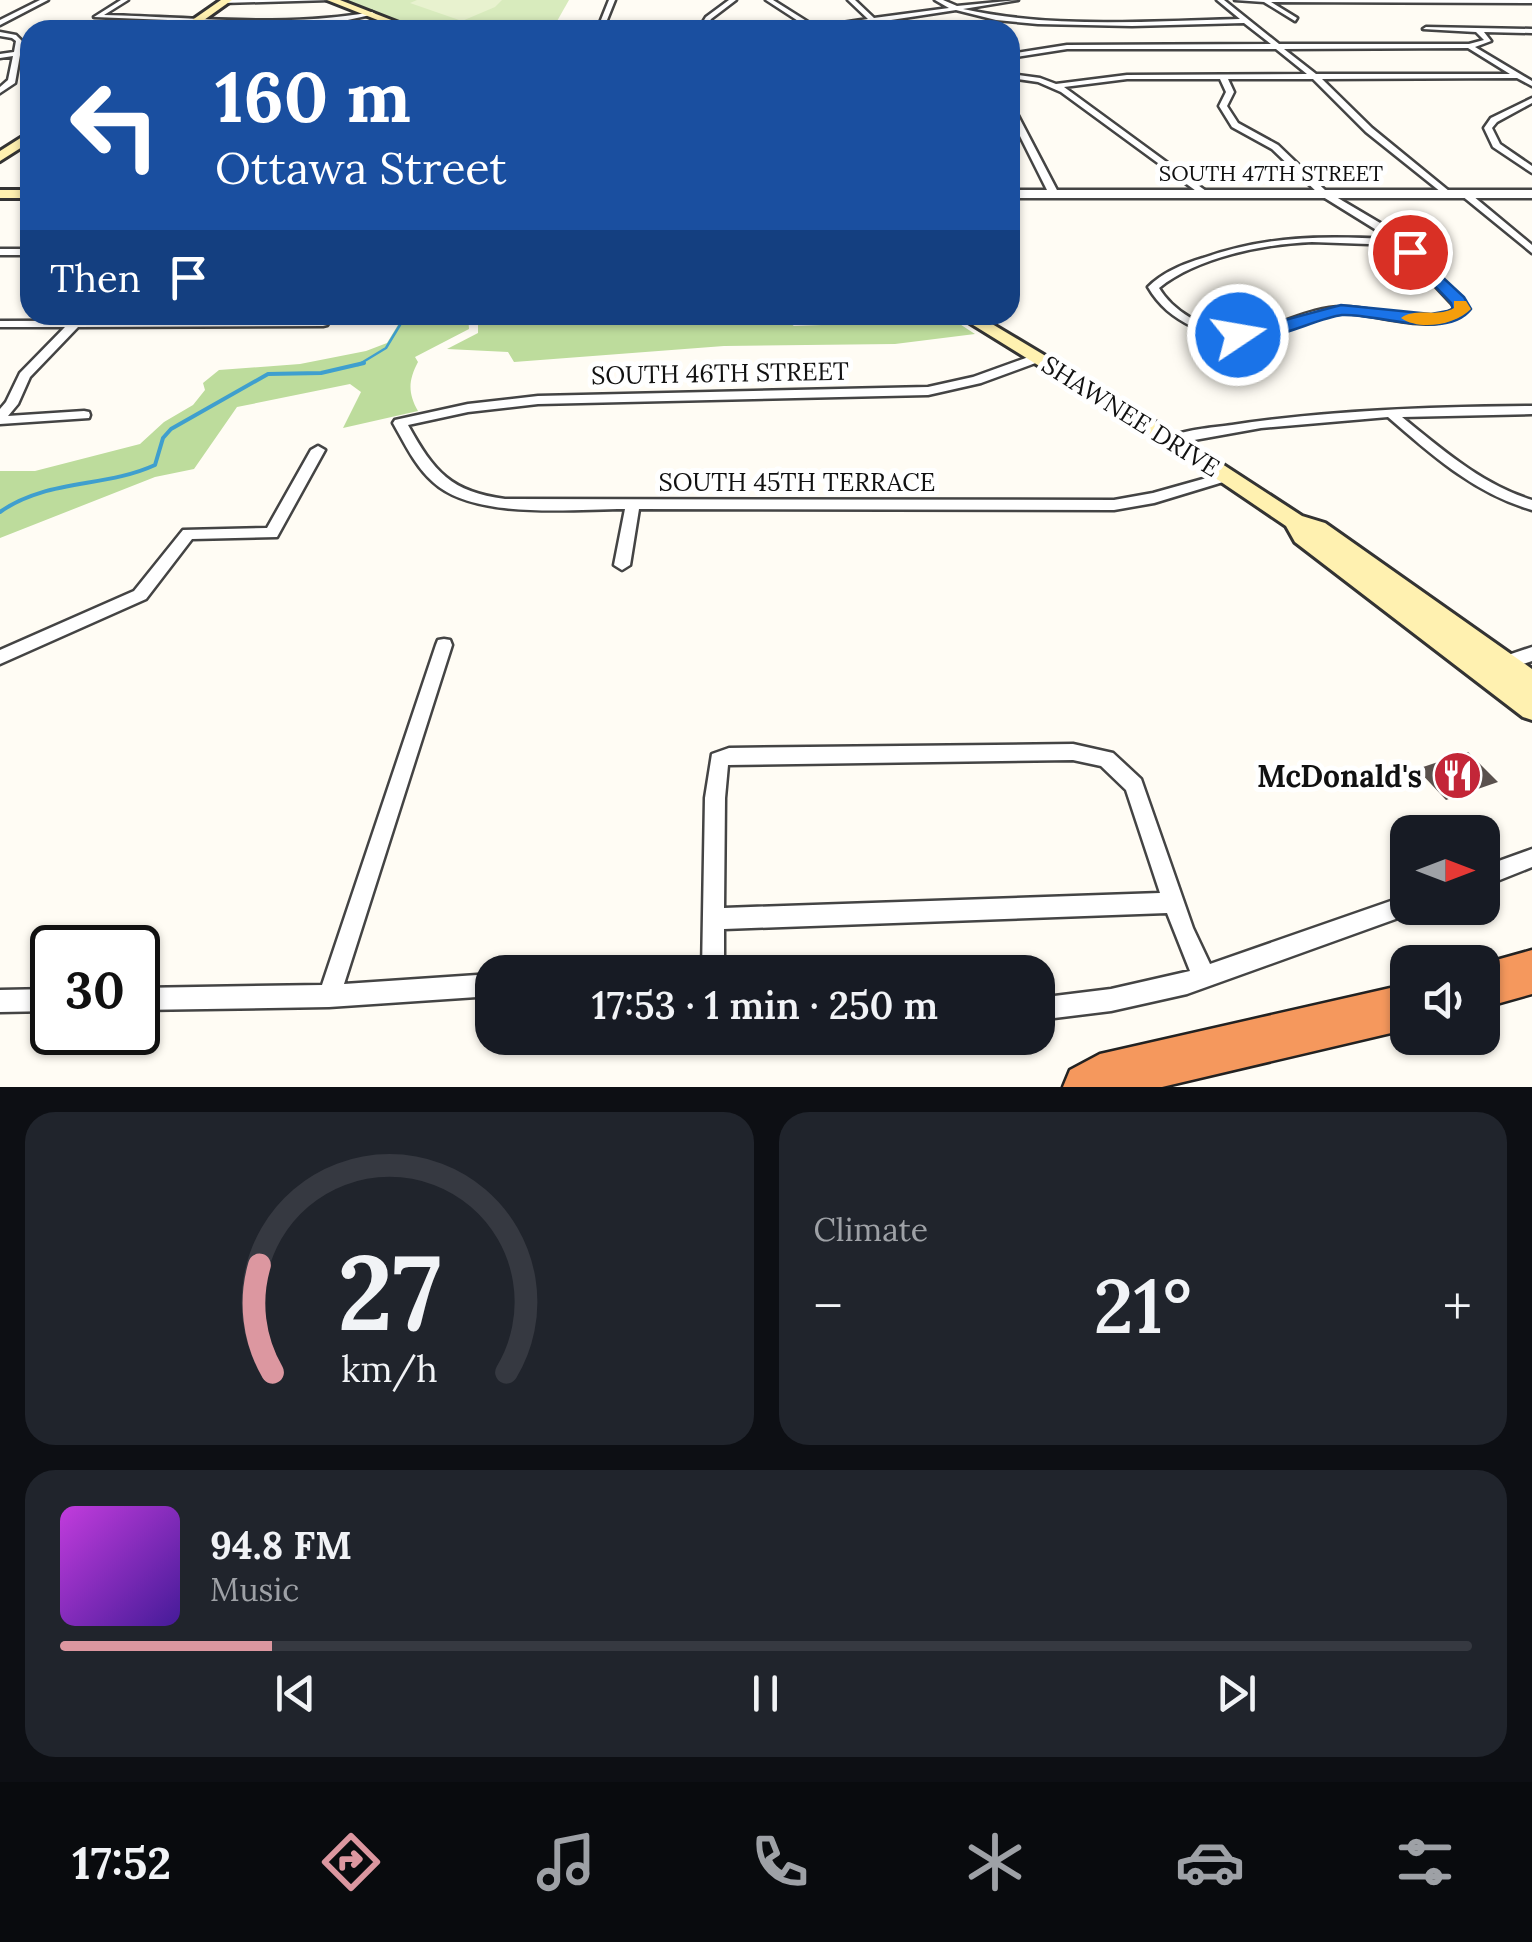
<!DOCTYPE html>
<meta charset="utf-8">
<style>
body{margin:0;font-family:Lora,serif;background:#20242c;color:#f1f3f6;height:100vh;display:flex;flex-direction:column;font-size:38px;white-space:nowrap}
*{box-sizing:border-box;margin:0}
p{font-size:32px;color:#9ea1a6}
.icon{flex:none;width:55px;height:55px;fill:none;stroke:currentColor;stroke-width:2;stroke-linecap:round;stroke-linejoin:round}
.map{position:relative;height:1087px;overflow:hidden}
.sheet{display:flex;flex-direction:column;gap:25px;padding:25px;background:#0d0f14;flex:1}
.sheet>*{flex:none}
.top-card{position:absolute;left:20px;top:20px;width:1000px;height:305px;border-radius:30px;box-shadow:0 2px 8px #0004;background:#1a4fa0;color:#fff;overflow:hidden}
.needle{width:65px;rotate:90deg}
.fabs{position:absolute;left:1390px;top:815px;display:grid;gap:20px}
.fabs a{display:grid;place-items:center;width:110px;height:110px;border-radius:20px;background:#171b24;box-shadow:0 2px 8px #0004;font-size:50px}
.speed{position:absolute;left:30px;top:925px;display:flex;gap:20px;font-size:50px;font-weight:700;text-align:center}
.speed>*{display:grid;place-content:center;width:130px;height:130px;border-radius:50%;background:#171b24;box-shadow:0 2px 8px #0004;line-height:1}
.speed .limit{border:5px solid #111;border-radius:15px;background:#fff;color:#111}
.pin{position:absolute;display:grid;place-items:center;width:85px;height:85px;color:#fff;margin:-42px;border:5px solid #fff;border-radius:50%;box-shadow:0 2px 10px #0007}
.me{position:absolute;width:110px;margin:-55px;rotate:78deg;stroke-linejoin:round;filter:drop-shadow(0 0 8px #0008)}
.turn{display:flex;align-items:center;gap:35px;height:210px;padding:0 30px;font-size:45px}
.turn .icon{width:130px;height:130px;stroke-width:2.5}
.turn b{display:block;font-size:70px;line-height:85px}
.then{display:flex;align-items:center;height:95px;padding:0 30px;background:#0003;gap:20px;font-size:38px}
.big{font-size:75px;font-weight:600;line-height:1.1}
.sheet .widget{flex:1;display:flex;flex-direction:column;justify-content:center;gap:15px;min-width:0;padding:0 35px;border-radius:30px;background:#20242c}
.sheet .dial{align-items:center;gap:0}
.dial svg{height:260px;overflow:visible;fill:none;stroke:#363941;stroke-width:7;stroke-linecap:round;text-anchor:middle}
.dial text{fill:#f1f3f6;stroke:none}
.song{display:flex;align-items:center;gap:30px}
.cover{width:120px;height:120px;border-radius:15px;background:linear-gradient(135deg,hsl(290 70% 55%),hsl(260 70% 35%))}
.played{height:10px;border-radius:5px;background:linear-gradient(90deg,#dc97a0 15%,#363941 15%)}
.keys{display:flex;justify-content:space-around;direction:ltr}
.heat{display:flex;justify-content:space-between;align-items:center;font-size:55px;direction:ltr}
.sheet .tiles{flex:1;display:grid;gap:25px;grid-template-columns:1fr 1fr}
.widget:last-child{grid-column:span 2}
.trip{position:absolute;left:475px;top:955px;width:580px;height:100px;border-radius:30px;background:#171b24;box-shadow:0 2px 8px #0004;font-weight:600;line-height:100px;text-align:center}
.dock{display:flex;height:160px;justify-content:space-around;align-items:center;background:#090b0e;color:#9ea1a6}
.dock .icon{width:70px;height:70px}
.dock .on{color:#dc97a0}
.dock b{font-size:45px;color:#f1f3f6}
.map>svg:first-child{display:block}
.green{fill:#d8ebbd}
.forest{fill:#bddc9c}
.pitch{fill:#e8f2cf}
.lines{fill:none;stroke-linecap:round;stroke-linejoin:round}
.stream-far1{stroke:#3f9fce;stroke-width:2.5}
.stream{stroke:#3f9fce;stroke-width:4}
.building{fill:#5a514d}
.minor-casing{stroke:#444;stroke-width:5}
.tertiary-casing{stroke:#444;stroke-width:5}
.secondary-casing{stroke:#333;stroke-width:6}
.motorway-casing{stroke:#222;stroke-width:5}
.minor{fill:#fff;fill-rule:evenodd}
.tertiary{fill:#fff;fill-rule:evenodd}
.secondary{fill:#fff1b0;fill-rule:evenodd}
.motorway{fill:#f5985d;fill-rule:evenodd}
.route{fill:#1a73e8;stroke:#114b97;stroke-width:2.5}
.slow{fill:#f59e0b}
.labels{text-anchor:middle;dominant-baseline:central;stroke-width:10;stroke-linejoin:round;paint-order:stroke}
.far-street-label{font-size:22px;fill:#111;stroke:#fff}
.street-label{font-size:25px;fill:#111;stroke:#fff}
.near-poi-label{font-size:30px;font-weight:bold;fill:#111;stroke:#fff;text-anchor:end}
</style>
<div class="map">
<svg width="1532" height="1087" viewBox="0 0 1532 1087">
<rect width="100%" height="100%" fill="#fffcf4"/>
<!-- green -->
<path class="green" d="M342,0H569L552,30H421Z"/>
<!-- forest -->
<path class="forest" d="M404,315H468L469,329L415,357L418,362C408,381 408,393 418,411L343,428L361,392L350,384L237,407L194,469L155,477L0,538V471H35L140,444L164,422L193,405L205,390L203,383L219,370L300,364L366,351L387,343Z
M478,315C510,315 538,323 569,315H777L794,326L933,321L949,317L975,334L895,344L724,346L514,362L508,352L447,349L478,333Z"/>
<!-- pitch -->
<path class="pitch" d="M417,0H502L495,7L462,21L410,3Z"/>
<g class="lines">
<!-- stream-far1 -->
<path class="stream-far1" d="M358,365L386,348L406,315"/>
<!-- stream -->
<path class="stream" d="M0,512C46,479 105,488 155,465L163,438L171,429L268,374L321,373L364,363"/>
</g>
<!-- building -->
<path class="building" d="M1468,752L1498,782L1446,800L1417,769Z"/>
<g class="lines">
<defs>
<path id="minor" d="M40,0H48L0,25V20Z
M121,0H128L104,15C192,17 285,28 372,12L375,14L334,23H196L193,21L94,17Z
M225,0H330L223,3Z
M609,0H615L603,30H597Z
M729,0H736L711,19L704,30H698L706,17Z
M766,0H773L816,27L868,19L848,0H855L874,18L949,8L935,0H943L957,6L1018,0L963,9C1054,29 1148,21 1240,19L1217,0H1224L1279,44H1469L1484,40L1476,32L1423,29L1426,27L1532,29V33L1484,32L1491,41L1475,47L1532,81V86L1517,78L1322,79L1372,128L1449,191V195L1446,196L1366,132L1313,79H1228L1234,92L1227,106L1238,123L1278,145L1326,191L1397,233L1469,309C1434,339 1382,313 1342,313C1285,315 1254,356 1193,327C1173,317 1159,306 1148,287C1163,272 1183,264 1203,258C1270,235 1322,236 1391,239L1320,195L1272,149L1232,127L1219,106L1226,92L1220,79H1127L1064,87L1206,191V195L1203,196L1061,92L1038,82L1010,78V74L1040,78L1056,84L1127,75L1307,74L1276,49H1067L1010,58V54L1067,45L1271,44L1244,23L1132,26L1038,24L996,20L956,10L878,22L886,30H879L871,23L804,30L809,28ZM1468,48L1510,74H1316L1284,49ZM1312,242L1397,245L1456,308C1424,329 1378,306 1342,307C1303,307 1268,335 1229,331C1203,329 1172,310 1159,288C1197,257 1264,244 1312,242Z
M1235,0H1532V3L1271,2L1297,18L1295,21L1264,2Z
M0,32L16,35L22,41L21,51L30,50V54L20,55L15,83L0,93V87L8,80L13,56L0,58V54L14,52L16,41L12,38L0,36Z
M1532,98V103L1497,122L1492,128L1500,144L1532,166V173L1493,147L1484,128L1491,118Z
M1010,106L1014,108L1059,194L1057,196L1049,194L1010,116Z
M1461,191H1467L1532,245V253L1461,195Z
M0,249H30V255H0Z
M322,315H334L327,325L323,326L78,327L30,377L18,404L8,416L84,411L89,412L90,415L89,418L0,424V409L6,402L20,373L65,327H0V321L319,320Z
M1037,354L1041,355V361L981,383L928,395L538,404L468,412L408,425C434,472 451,492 505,499L1114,500L1153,493L1228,472L1235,476L1233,479L1154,503L1114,510L639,509L630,565L622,570L614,565L625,509C571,509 474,520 433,482C415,466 405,444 393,423L395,420L468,404L538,396L928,387L973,377Z
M1532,406V414L1402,417C1443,450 1481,484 1532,500V510C1474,493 1433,456 1388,417L1261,428L1172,444L1165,440C1182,429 1212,428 1232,425C1332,410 1431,407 1532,406Z
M318,446L325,450L277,537L192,539L146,599L0,664V650L134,591L183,530L267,528L311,450Z
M444,639L450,640L452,645L344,984L492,974V996L329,1007L138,1010V988L322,985L436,645L438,640Z
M1532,647V661L1505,670L1499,668L1497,663L1499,658Z
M1073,744L1113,753L1141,779L1193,928L1210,964L1408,895V908H1417L1415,912L1187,994L1111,1011L1038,1020V998L1111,989L1190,971L1167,913L724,929V972H702L705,798L712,754L729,748ZM1073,760L1101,766L1126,790L1160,893L724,908L725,798L728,765Z
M1532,849V867L1482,887V867Z
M52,989V1011L0,1012V990Z"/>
<path id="tertiary" d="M1010,190H1532V198H1010Z"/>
<path id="secondary" d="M221,0H232L190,30H178Z
M327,0H340L417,30H403Z
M30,132V142L0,161V151Z
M0,190H30V198H0Z
M957,315H977L1179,436L1302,516L1325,523L1532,669V720L1523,717L1295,542L1286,526L1165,444Z"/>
<path id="motorway" d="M1532,950V994L1482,1008V964Z
M1408,984V1029L1162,1087H1063L1070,1070L1100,1054Z"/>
</defs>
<!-- minor casing -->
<use href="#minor" class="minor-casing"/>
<!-- tertiary casing -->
<use href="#tertiary" class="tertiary-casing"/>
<!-- secondary casing -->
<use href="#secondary" class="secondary-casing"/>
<!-- motorway casing -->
<use href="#motorway" class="motorway-casing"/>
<!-- minor -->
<use href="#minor" class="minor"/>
<!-- tertiary -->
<use href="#tertiary" class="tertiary"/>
<!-- secondary -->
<use href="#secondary" class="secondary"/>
<!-- motorway -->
<use href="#motorway" class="motorway"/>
</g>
<!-- route -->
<path class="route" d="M1410,247L1464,297L1471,309C1447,341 1377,313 1342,315C1314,318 1253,353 1229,335L1341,305L1431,314L1453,310L1451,303L1402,252Z"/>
<!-- slow -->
<path class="slow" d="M1454,301H1466L1471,309C1455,325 1420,331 1401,318C1416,307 1437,318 1454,308Z"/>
<!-- icons -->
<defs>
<symbol id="restaurant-disc" viewBox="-11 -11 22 22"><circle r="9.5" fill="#c32638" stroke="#fff"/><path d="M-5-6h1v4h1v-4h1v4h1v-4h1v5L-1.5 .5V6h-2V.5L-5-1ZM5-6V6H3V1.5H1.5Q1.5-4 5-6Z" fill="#fff"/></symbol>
</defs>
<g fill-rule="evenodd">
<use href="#restaurant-disc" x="1430" y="748" width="55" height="55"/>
</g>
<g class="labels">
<!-- far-street labels -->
<g class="far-street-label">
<text x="1271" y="173">SOUTH 47TH STREET</text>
</g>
<!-- street labels -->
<g class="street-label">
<text transform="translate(720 373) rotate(-1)">SOUTH 46TH STREET</text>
<text transform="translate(1131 416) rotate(32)">SHAWNEE DRIVE</text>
<text x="797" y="482">SOUTH 45TH TERRACE</text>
</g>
<!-- near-poi labels -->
<g class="near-poi-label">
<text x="1422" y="776">McDonald's</text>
</g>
</g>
</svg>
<div class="fabs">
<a><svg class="needle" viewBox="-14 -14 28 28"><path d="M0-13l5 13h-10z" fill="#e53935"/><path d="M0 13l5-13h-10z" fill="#9ea1a6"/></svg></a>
<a><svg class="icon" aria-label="sound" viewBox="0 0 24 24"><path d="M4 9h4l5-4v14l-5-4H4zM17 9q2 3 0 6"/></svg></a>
</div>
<div class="speed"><div class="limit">30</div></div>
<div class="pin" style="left:1410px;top:252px;background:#d93025"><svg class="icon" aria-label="arrive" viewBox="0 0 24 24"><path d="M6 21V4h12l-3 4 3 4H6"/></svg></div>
<svg class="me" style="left:1238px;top:335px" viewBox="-20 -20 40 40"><circle r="17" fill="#1a73e8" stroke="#fff" stroke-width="3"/><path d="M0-11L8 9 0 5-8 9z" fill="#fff"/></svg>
<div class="trip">17:53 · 1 min · 250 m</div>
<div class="top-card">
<div class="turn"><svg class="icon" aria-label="left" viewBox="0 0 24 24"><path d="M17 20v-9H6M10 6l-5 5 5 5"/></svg><div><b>160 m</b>Ottawa Street</div></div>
<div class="then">Then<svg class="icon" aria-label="arrive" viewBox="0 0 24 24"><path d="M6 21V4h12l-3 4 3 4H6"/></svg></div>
</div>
</div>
<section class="sheet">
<div class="tiles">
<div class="widget dial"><svg viewBox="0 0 100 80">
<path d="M14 69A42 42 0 1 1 86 69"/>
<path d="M14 69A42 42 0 0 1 10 36" stroke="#dc97a0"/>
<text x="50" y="56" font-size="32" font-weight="700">27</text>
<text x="50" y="72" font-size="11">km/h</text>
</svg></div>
<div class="widget"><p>Climate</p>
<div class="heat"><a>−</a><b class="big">21°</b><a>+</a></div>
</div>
<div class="widget">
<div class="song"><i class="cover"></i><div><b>94.8 FM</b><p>Music</p></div></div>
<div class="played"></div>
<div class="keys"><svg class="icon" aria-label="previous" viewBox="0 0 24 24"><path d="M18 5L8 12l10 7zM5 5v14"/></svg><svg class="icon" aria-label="pause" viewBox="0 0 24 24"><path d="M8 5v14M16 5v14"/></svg><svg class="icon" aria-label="next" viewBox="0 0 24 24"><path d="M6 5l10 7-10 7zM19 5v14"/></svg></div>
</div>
</div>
</section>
<nav class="dock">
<b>17:52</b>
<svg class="icon on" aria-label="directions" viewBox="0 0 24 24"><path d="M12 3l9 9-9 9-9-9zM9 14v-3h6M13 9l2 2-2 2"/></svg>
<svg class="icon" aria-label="music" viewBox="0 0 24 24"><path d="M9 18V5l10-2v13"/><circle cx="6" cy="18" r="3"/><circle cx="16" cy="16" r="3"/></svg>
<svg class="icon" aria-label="phone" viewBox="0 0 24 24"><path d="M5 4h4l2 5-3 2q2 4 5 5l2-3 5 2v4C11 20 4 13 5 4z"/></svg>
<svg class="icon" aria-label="climate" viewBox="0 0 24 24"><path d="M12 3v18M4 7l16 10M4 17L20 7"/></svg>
<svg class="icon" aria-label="car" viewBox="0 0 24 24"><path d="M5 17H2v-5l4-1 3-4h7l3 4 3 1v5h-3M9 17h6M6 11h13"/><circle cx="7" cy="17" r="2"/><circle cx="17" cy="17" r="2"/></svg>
<svg class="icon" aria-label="filters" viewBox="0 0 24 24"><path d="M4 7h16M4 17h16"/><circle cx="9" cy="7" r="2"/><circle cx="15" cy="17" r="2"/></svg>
</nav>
